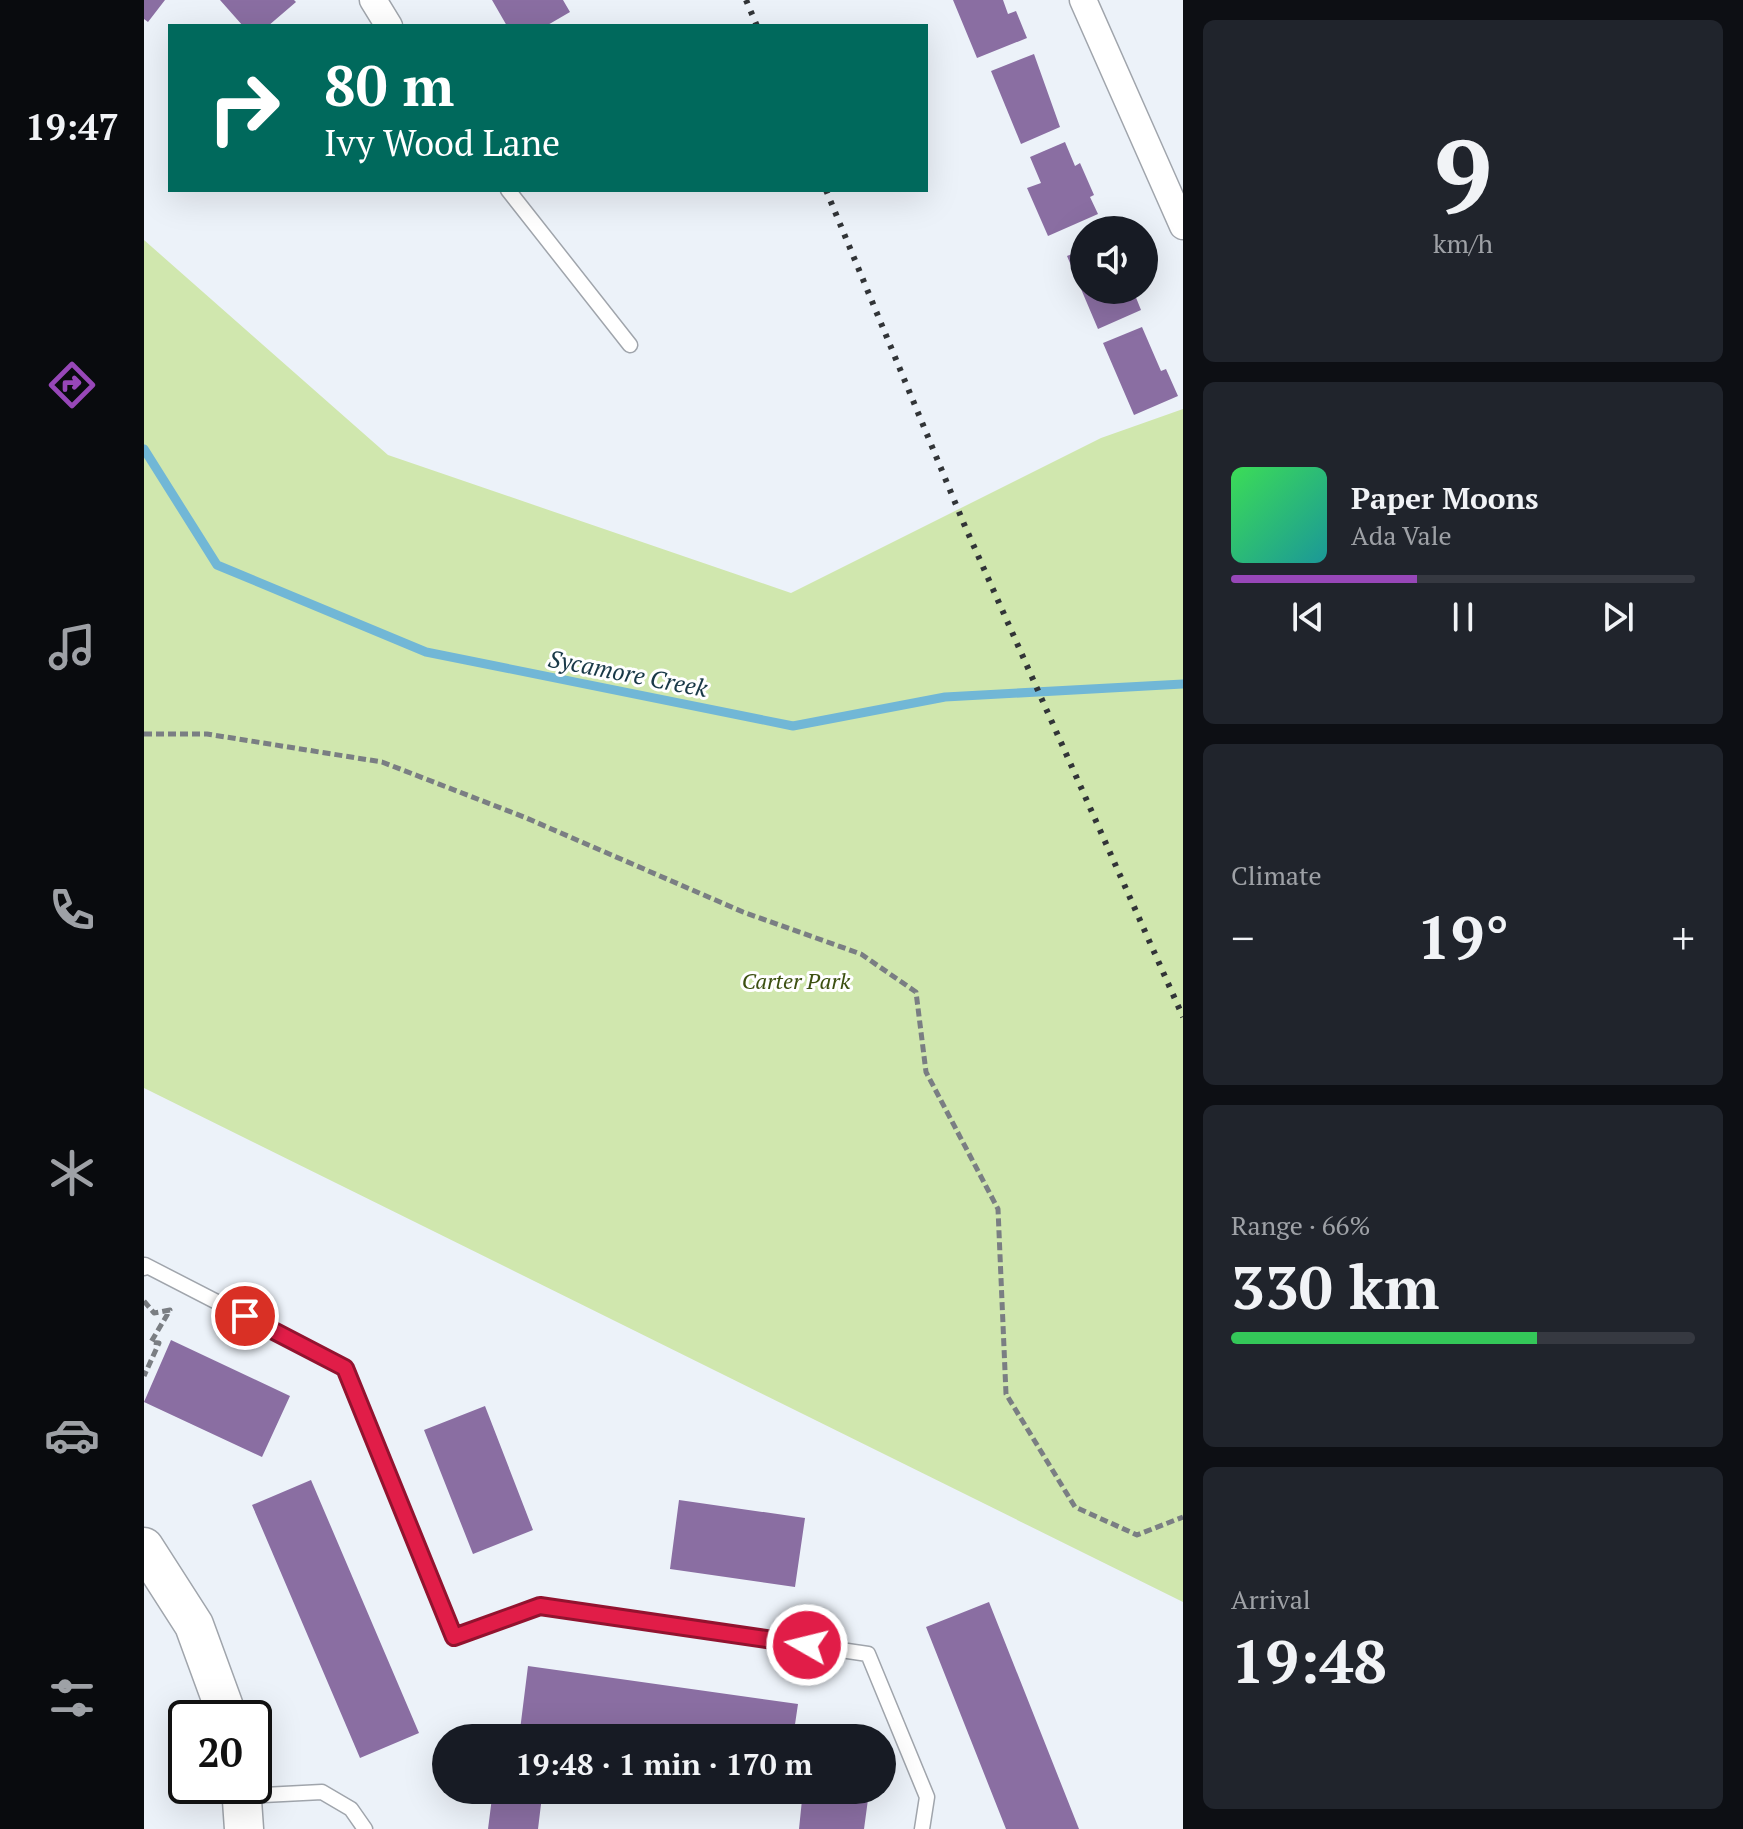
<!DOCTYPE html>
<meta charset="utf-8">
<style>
body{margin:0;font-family:"PT Serif",serif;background:#20242c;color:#f1f3f6;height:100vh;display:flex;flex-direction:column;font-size:30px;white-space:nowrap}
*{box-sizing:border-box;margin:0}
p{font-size:26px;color:#9ea1a6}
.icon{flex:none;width:44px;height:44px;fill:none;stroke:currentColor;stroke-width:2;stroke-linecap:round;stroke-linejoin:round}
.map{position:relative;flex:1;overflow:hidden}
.panel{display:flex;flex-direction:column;gap:20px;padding:20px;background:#0d0f14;width:560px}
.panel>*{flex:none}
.guide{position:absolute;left:24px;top:24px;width:760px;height:168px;border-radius:0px;box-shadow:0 8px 32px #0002;background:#00695c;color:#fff;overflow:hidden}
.tools{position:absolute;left:926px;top:216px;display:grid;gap:16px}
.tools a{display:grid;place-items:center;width:88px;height:88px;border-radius:50%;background:#171b24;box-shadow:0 8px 32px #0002;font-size:40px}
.speed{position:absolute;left:24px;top:1700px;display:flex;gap:16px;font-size:40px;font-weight:700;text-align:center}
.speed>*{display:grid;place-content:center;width:104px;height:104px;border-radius:50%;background:#171b24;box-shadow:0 8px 32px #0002;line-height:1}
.speed .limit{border:4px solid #111;border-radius:12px;background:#fff;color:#111}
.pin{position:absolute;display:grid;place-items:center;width:68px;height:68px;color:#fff;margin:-34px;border:4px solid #fff;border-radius:50%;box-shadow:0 2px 8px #0007}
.me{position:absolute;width:88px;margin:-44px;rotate:278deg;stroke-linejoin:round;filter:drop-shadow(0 0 6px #0008)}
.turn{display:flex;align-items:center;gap:28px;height:168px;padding:0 24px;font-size:36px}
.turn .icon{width:104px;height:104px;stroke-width:2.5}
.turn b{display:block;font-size:56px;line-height:68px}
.big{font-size:60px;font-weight:800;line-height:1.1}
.panel .widget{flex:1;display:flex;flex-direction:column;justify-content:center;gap:12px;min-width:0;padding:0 28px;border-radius:12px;background:#20242c}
.panel .dial{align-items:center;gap:0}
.dial b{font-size:104px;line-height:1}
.song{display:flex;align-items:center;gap:24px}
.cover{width:96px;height:96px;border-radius:12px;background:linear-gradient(135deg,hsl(130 70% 55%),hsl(180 70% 35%))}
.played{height:8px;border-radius:4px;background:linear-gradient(90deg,#9747b8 40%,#363941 40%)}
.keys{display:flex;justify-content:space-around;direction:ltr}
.heat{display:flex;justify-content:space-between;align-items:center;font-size:44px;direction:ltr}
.charge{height:12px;border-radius:6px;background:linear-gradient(90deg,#34c759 66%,#363941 0)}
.trip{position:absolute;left:288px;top:1724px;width:464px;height:80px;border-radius:40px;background:#171b24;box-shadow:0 8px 32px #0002;font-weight:800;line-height:80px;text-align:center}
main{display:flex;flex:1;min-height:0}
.dock{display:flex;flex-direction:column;width:144px;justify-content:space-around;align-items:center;background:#090b0e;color:#9ea1a6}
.dock .icon{width:56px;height:56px}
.dock .active{color:#9747b8}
.dock b{font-size:36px;color:#f1f3f6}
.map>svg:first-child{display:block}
.green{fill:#d0e7ae}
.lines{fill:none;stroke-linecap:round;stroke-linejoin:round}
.stream{stroke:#71b7d6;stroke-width:9}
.building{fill:#8a6ea2}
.lane-casing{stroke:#a0a5ac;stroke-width:17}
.street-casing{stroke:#a0a5ac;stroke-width:29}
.secondary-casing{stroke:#a0a5ac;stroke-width:41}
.path{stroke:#7a7e83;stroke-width:5;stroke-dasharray:8 4;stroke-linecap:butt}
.lane{stroke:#fff;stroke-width:14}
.street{stroke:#fff;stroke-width:26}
.secondary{stroke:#fff;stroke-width:38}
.rail{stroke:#313437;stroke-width:6;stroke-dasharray:4 8;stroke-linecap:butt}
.route-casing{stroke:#92132f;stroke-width:20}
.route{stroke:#e11d48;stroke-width:14}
.labels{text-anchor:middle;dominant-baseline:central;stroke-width:6;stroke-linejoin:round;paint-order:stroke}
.park-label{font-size:22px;font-style:italic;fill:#3c5011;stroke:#fff}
.water-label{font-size:24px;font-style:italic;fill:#193947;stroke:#fff}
</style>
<main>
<nav class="dock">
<b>19:47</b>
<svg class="icon active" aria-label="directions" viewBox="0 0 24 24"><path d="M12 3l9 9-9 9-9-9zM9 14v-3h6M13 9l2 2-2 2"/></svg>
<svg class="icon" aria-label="music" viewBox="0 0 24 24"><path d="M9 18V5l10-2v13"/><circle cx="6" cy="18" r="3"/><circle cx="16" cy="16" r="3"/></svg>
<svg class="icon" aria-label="phone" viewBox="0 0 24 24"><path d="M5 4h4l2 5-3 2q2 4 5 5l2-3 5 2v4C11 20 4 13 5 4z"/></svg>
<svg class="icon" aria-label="climate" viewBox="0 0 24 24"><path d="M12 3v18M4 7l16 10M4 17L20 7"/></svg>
<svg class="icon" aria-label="car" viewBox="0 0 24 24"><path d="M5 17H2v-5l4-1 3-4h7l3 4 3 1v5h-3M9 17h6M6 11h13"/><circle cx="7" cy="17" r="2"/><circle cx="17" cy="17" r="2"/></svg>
<svg class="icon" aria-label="filters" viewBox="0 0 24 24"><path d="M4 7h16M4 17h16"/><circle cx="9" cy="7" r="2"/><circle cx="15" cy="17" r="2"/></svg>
</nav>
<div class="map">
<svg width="1039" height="1829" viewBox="0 0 1039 1829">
<rect width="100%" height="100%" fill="#ecf2f9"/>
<!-- green -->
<path class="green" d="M0,240L244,455L647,593L957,438L1039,409V1602L0,1088Z"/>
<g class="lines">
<!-- stream -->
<path class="stream" d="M0,449L73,565L282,652L649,726L801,697L1039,684"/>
</g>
<!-- building -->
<path class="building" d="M0,0H21L4,22L0,19Z
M76,0H150L152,2L124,26H99Z
M348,0H419L426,12L402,26H363Z
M809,0H859L864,14L872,11L883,38L833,58Z
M890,54L916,127L877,144L847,71Z
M921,142L931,166L936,163L950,195L946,197L954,214L904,236L883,188L897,183L886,157Z
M940,249V290H989L997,310L954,329L923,256Z
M998,327L1017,371L1022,369L1034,396L990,415L959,343Z
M27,1340L146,1396L118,1457L0,1402Z
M341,1406L389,1530L329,1554L280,1430Z
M167,1480L275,1733L216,1758L108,1505Z
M535,1500L661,1518L651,1587L526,1569Z
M845,1602L935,1829H862L782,1627Z
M384,1666L654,1704L649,1738H433L376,1730Z
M349,1790L398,1796L394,1829H344Z
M659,1790L725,1792L720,1829H655Z"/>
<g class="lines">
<defs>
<path id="lane" d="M364,190L486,345
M0,1268L1,1265L201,1368L310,1637L396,1606L724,1654L783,1797L778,1829
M100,1796L178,1792L207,1809L221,1829"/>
<path id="street" d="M229,0L245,26
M939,0L1039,226"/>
<path id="secondary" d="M0,1547L50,1625L84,1718
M97,1786L100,1829"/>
</defs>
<!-- lane casing -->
<use href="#lane" class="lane-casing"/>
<!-- street casing -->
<use href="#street" class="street-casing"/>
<!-- secondary casing -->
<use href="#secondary" class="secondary-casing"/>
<!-- path -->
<path class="path" d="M0,734H63L238,762L380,817L599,912L717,954L772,992L782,1072L854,1209L862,1394L931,1507L993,1535L1039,1517
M0,1301L10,1313L26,1310L7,1342L15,1343L0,1376"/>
<!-- lane -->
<use href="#lane" class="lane"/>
<!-- street -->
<use href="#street" class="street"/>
<!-- secondary -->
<use href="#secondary" class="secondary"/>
<!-- rail -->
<path class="rail" d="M602,0L613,26
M682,190L820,524L1039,1017"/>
</g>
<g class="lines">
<defs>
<path id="route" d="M101,1316L201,1368L310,1637L396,1606L663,1645"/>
</defs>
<!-- route casing -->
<use href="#route" class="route-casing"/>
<!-- route -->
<use href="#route" class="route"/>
</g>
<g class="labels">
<!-- park labels -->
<g class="park-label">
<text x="652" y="980">Carter Park</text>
</g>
<!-- water labels -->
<g class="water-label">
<text transform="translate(484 673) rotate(11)">Sycamore Creek</text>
</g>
</g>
</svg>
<div class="tools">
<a><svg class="icon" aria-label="sound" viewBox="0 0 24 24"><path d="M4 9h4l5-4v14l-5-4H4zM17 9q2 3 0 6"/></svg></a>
</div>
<div class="speed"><div class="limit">20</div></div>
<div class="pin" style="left:101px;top:1316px;background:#d93025"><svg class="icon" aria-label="arrive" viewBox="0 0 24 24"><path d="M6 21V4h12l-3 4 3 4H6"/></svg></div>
<svg class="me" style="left:663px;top:1645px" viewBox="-20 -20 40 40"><circle r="17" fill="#e11d48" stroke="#fff" stroke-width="3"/><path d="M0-11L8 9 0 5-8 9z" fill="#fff"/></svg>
<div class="trip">19:48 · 1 min · 170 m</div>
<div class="guide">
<div class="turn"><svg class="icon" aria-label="right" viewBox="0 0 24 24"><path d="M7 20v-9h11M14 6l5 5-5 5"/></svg><div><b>80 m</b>Ivy Wood Lane</div></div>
</div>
</div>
<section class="panel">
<div class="widget dial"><b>9</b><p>km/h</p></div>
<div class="widget">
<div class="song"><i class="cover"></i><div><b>Paper Moons</b><p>Ada Vale</p></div></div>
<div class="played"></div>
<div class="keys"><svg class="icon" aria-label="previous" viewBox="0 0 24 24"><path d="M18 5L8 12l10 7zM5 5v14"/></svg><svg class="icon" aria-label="pause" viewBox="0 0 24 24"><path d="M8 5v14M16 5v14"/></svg><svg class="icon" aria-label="next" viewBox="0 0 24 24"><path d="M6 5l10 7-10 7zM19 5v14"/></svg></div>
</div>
<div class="widget"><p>Climate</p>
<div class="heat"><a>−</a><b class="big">19°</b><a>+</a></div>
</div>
<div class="widget"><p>Range · 66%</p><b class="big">330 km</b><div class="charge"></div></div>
<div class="widget"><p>Arrival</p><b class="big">19:48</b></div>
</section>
</main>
